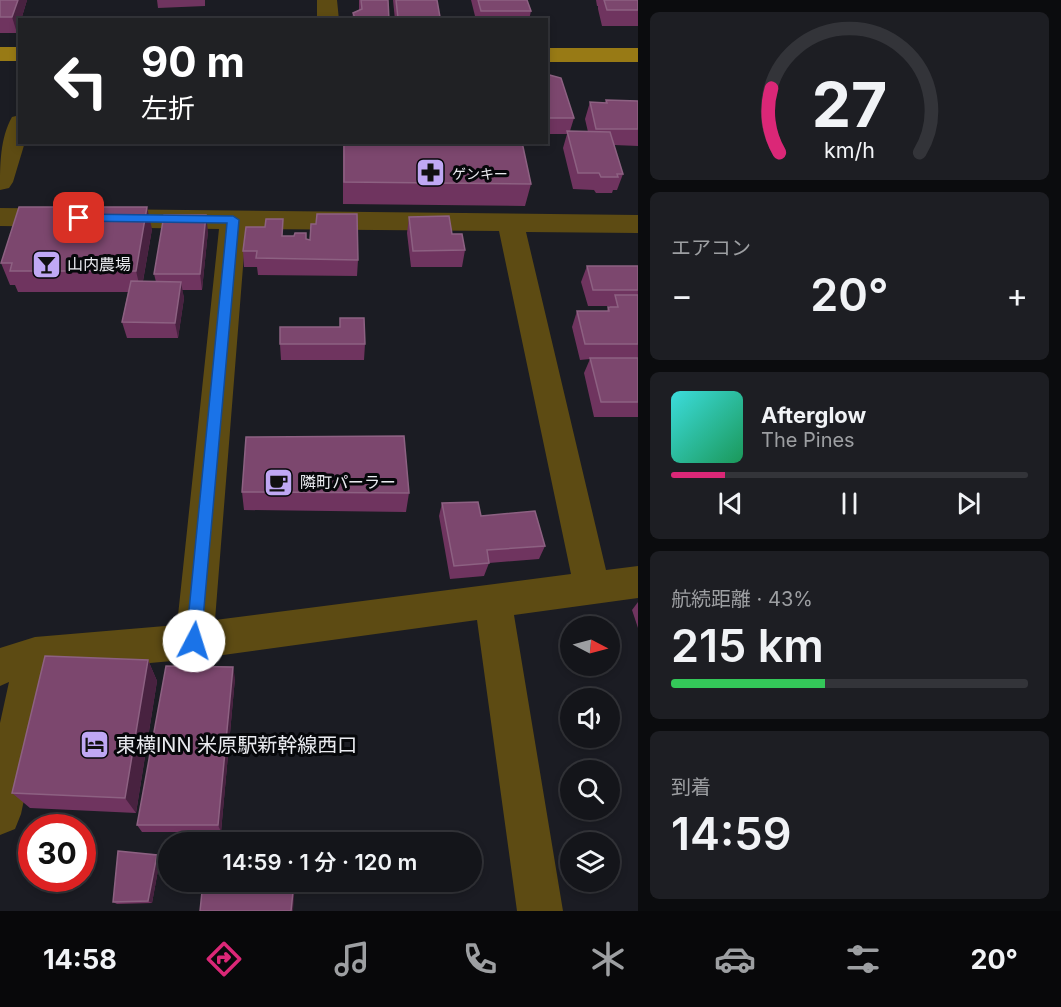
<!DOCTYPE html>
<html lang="ja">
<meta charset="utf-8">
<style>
body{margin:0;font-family:Inter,"Noto Sans JP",sans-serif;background:#1d1e23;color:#f1f3f6;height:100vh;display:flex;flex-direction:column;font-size:22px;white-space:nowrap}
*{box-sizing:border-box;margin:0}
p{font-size:20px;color:#9d9fa2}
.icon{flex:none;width:33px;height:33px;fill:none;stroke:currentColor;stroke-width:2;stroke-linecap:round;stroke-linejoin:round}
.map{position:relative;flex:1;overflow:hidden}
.panel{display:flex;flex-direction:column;gap:12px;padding:12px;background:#0b0c0e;width:423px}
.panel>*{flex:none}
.hud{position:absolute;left:18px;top:18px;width:530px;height:126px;border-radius:0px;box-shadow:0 3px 9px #0003,0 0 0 2px #333439;background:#202124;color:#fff;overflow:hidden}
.needle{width:39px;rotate:96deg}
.fabs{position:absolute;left:560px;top:616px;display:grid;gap:12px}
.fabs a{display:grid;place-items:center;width:60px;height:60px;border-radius:50%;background:#14151a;box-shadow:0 3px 9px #0003,0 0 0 2px #333439;font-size:30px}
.speed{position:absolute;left:18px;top:814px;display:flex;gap:12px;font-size:30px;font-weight:700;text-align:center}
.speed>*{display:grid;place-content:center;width:78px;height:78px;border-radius:50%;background:#14151a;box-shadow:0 3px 9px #0003,0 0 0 2px #333439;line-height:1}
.speed .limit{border:9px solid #d22;background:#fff;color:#111}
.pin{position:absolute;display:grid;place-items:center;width:51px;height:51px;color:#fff;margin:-26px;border-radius:12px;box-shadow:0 3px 9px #0006}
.me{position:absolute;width:66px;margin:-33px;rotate:5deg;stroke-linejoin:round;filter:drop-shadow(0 0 4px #0008)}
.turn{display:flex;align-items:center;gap:21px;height:126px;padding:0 24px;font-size:27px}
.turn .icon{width:78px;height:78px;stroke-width:2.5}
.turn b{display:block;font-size:42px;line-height:51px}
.big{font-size:45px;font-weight:600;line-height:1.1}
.panel .widget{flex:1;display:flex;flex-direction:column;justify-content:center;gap:9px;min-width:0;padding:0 21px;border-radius:9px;background:#1d1e23}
.panel .dial{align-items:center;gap:0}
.dial svg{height:156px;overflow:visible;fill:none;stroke:#333439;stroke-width:7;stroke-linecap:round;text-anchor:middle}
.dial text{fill:#f1f3f6;stroke:none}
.song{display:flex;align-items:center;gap:18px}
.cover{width:72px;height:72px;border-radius:9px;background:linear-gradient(135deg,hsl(180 70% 55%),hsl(150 70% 35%))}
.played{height:6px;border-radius:3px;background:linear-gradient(90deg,#db2777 15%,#333439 15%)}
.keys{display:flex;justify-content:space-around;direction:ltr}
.heat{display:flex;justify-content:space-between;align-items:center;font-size:33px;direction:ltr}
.charge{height:9px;border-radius:4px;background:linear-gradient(90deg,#34c759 43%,#333439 0)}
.trip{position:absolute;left:158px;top:832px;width:324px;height:60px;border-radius:30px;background:#14151a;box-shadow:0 3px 9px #0003,0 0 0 2px #333439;font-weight:600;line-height:60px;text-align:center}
.dock{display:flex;height:96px;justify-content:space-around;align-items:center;background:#08080a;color:#9d9fa2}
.dock .icon{width:42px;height:42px}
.dock .active{color:#db2777}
.dock b{font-size:27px;color:#f1f3f6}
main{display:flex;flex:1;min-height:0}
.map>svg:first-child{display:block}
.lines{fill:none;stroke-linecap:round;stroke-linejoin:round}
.minor{fill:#5d4b13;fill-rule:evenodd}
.major{fill:#987a15;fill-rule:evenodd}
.wall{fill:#6f345f}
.shaded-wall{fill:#482240}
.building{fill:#7c476e;stroke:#8d6182;stroke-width:1.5}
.route{fill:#1a73e8;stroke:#114b97;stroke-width:1.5}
.labels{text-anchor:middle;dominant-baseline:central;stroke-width:6;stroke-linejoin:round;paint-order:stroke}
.far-poi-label{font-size:14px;fill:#e9eaef;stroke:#06070a;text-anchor:start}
.poi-label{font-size:16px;fill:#e9eaef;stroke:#06070a;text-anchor:start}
.near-poi-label{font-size:20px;fill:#e9eaef;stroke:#06070a;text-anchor:start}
</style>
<main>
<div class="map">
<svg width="638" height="911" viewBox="0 0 638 911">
<rect width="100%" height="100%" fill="#1b1c23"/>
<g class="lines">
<!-- minor -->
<path class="minor" d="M317,0H337L339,20H317Z
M20,115V142H25L13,182L9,188L0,190C0,165 0,138 12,117Z
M0,208L638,215V233L526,232L606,570L638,566V598L514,615L563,911H517L477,620L194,659L51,672L21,814L15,829L0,835V723L9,682L0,686V648L35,637L177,625L219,229L0,226ZM246,229L499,231L571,574L215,620Z"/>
<!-- major -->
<path class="major" d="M0,47H20V61H0Z
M546,48H638V62H546Z"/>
</g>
<!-- wall -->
<path class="wall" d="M0,0H27L21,20H20L17,33H0Z
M157,0H205V6L158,8Z
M359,0H388L389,20H352L353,13L359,10Z
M393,0H437L440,20H395Z
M471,0H527L531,11L529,20H476Z
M596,0H638V26H602L598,9V6H597Z
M546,74L574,118L570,131L588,132L585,119L590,102L605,103L606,100L638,101V146L614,145L623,174L617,190H613L612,193H596L594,190L573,189L563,148L567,134H546Z
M259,142H332V144Z
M343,142H522L531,184L525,206L343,204Z
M409,217L452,234L465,250L462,267H411L407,233Z
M152,229L143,281L156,282L154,274L208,231L202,290H182L184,298L178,338H127L122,322L128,292H18L15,285H10L1,263Z
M284,236L306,239L358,260L357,276L258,275L257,267H244L243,251Z
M587,266H638V417H594L584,373L590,359L580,360L572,327L577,311H607L608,307H610V306H588L581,282Z
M280,344H365L364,360H281Z
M242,492L409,493L406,512L244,510Z
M442,503L481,516L545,546L539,559L489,563L484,576L450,579L439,516Z
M638,602V628L632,610Z
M148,660L157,681L136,813L30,808L12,793Z
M235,678L221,832H142L137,825Z
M160,859L152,903L117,904L113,902Z"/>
<!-- shaded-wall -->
<path class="shaded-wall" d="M18,0H27L21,20H20V24L17,33L12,17Z
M147,207L152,229L141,292L136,271Z
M206,215L208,231L202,290L200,274Z
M181,282L184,298L178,338L175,323Z
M148,660L157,681L136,813L125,798Z
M233,667L235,678L221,832L218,825Z
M157,855L160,859L152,903L148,901Z
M294,882H295L293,911H291Z"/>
<!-- building -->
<path class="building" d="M0,0H18L12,17H0Z
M361,0H388L389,20H358L355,18L353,13L362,9Z
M396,0H437L440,17L398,18Z
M478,0H527L531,11H481Z
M604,0H638V10H607Z
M546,74L561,78L574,118H546Z
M606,100L638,101V129H596L590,102L607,103Z
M567,131L610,132L623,174H617L618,177H601L599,173H578Z
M344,142H522L531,184L344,182Z
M19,207H147L136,271H10L12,263H1Z
M317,214H357L358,260L256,258L257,251H243L246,227H265L266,219H283L282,236H294L295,233H306V239L310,240L311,224H316Z
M164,215H206L200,274H154Z
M449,216L452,234H462L465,250L413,251L409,217Z
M587,266H638V290H593Z
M131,281L181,282L175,323L122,322Z
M615,295H638V344H585L577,311H609L608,307H618Z
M340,318H364L365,344H280V327H340Z
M590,358H638V402H601Z
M404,436L409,493L242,492L246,437Z
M478,502L481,516L535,511L545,546L487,550L489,563L454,566L442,503Z
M45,656L148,660L125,798L12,793Z
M166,666L233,667L218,825H137Z
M118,851L157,855L148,901L113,902Z
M203,882H294L291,911H200Z"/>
<!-- route -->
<path class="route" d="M79,214L233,216L239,220L201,641L199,646L194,648L188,646L186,641L227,223L75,221V215Z"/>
<!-- icons -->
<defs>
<symbol id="pharmacy-square" viewBox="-11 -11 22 22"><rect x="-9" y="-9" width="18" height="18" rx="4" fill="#c0a8f4" stroke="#06070a"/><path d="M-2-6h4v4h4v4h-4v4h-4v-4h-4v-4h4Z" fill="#111"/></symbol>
<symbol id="bar-square" viewBox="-11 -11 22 22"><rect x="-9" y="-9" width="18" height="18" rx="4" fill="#c0a8f4" stroke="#06070a"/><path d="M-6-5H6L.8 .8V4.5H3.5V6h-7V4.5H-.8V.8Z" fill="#111"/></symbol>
<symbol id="cafe-square" viewBox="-11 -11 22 22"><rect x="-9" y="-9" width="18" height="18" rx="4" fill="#c0a8f4" stroke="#06070a"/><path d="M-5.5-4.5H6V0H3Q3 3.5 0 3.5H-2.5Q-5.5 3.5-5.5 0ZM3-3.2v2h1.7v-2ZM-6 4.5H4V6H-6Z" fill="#111"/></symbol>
<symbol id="hotel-square" viewBox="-11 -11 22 22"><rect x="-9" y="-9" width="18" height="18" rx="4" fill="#c0a8f4" stroke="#06070a"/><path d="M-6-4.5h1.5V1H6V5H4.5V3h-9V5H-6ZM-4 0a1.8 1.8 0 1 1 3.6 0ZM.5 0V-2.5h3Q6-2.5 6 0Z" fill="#111"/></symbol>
</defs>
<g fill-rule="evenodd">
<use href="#pharmacy-square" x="414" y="156" width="33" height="33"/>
<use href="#bar-square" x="30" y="248" width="33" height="33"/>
<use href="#cafe-square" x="262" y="466" width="33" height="33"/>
<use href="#hotel-square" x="78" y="728" width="33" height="33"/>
</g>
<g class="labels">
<!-- far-poi labels -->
<g class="far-poi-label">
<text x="452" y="173">ゲンキー</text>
</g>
<!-- poi labels -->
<g class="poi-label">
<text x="67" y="264">山内農場</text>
<text x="300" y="482">隣町パーラー</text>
</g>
<!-- near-poi labels -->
<g class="near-poi-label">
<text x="116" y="745">東横INN 米原駅新幹線西口</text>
</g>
</g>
</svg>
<div class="fabs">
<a><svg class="needle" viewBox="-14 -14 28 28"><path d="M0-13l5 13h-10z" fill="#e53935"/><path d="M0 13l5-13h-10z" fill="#9d9fa2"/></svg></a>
<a><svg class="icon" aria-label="sound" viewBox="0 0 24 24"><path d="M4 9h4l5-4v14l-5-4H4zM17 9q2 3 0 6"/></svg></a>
<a><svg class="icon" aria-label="search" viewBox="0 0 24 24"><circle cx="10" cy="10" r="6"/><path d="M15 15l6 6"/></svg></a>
<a><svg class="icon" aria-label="layers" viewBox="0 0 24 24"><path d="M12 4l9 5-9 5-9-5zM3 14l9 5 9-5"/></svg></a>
</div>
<div class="speed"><div class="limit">30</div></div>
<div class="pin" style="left:79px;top:218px;background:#d93025"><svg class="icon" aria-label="arrive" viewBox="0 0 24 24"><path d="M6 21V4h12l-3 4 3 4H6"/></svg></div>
<svg class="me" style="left:194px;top:641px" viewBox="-20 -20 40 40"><circle r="19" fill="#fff"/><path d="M0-13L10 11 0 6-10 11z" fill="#1a73e8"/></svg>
<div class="trip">14:59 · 1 分 · 120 m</div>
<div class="hud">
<div class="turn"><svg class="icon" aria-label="left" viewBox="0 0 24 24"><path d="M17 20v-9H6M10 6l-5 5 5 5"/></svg><div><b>90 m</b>左折</div></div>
</div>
</div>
<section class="panel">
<div class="widget dial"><svg viewBox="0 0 100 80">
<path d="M14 69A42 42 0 1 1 86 69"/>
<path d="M14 69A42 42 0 0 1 10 36" stroke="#db2777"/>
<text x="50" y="56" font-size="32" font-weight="700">27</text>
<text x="50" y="72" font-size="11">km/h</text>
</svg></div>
<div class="widget"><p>エアコン</p>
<div class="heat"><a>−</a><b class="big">20°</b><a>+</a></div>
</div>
<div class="widget">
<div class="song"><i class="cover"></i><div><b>Afterglow</b><p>The Pines</p></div></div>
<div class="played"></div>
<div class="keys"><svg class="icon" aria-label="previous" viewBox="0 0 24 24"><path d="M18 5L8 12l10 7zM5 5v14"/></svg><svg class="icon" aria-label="pause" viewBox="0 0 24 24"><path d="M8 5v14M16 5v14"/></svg><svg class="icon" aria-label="next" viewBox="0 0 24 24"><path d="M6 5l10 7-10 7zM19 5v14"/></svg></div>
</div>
<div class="widget"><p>航続距離 · 43%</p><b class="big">215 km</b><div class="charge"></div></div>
<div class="widget"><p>到着</p><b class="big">14:59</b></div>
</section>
</main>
<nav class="dock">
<b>14:58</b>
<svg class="icon active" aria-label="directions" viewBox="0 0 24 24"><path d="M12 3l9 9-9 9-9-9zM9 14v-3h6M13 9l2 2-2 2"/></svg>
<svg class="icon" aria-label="music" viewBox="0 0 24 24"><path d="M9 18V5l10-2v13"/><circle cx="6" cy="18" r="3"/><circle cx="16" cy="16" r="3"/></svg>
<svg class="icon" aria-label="phone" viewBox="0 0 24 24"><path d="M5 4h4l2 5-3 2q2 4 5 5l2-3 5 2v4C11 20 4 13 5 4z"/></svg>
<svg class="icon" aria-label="climate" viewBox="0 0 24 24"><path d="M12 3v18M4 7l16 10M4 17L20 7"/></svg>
<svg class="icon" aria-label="car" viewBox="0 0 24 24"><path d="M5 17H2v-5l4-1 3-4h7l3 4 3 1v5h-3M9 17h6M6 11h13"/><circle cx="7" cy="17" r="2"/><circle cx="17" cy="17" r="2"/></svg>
<svg class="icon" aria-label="filters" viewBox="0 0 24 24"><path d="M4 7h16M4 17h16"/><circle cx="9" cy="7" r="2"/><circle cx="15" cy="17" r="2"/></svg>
<b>20°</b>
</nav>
